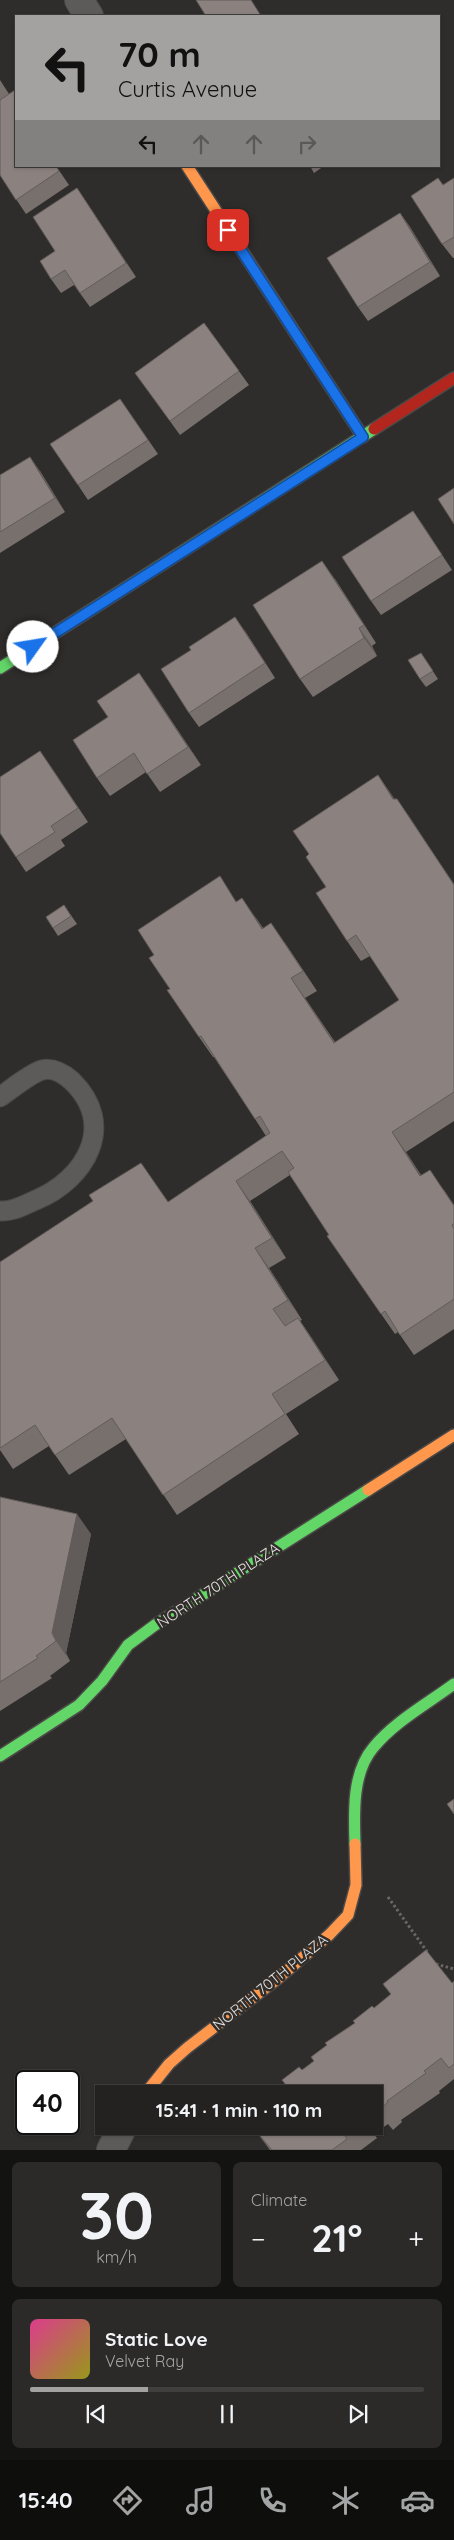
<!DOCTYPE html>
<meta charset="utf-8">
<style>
body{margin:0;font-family:Quicksand,sans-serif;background:#2b2a29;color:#f1f3f6;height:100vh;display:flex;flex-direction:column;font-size:19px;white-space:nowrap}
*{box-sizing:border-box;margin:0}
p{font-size:16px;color:#a3a4a5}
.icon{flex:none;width:28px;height:28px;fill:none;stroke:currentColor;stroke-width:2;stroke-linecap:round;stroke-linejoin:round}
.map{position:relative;height:2150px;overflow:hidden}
.drawer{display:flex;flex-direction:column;gap:12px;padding:12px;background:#131312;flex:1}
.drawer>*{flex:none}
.banner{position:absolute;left:15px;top:15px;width:425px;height:152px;border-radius:0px;box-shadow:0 1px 4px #0004,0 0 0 1px #403f3e;background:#a4a2a0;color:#111;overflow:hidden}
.speed{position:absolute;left:15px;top:2070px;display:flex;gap:10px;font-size:25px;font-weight:700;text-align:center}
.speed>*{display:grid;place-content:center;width:65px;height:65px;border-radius:50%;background:#232220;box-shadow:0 1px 4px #0004,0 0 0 1px #403f3e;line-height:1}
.speed .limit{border:2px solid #111;border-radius:8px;background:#fff;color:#111}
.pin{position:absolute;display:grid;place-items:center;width:42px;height:42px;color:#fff;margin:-21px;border-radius:10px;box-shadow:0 2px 8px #0006}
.me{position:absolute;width:55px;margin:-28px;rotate:58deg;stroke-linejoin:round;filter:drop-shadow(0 0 4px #0008)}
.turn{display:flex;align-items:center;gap:18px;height:105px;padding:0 20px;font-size:22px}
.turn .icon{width:65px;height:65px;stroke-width:2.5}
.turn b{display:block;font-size:35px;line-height:42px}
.lanes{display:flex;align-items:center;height:48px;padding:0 20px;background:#0003;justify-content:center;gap:25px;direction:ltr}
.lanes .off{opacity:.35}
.big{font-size:38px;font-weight:700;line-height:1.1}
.drawer .card{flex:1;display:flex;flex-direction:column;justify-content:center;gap:8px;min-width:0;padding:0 18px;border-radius:8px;background:#2b2a29}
.drawer .dial{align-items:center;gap:0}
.dial b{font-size:65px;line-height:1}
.song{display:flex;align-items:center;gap:15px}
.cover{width:60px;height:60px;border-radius:8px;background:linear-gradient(135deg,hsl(330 70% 55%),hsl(60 70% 35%))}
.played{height:5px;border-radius:2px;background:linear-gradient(90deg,#a4a2a0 30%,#403f3e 30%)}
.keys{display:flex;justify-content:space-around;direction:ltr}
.heat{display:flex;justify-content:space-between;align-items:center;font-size:28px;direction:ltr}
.drawer .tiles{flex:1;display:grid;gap:12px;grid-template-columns:1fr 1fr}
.card:last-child{grid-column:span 2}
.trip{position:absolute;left:95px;top:2085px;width:288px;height:50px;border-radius:0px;background:#232220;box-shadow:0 1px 4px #0004,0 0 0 1px #403f3e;font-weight:700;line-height:50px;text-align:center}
.dock{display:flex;height:80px;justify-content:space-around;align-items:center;background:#0e0e0d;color:#a3a4a5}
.dock .icon{width:35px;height:35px}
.dock .current{color:#a4a2a0}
.dock b{font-size:22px;color:#f1f3f6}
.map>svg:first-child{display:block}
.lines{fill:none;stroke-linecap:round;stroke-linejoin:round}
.lane-casing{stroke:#4c4a48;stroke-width:21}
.street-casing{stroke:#4c4a48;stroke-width:30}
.fast-casing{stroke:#4c4a48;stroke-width:14}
.slow-casing{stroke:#4c4a48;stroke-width:14}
.jam-casing{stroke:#4c4a48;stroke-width:14}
.path{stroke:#696766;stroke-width:3;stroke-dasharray:2.5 2.5;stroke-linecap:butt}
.lane{stroke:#5d5b5a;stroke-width:19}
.street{stroke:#5d5b5a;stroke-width:28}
.fast{stroke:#63d668;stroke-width:11}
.slow{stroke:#ff974d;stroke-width:11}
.jam{stroke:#b3261e;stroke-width:11}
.wall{fill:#78706d}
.shaded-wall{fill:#615b59}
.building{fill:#8b827f;stroke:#615b59}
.route-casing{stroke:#114b97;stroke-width:12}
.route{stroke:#1a73e8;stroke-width:9}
.labels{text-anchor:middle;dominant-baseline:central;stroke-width:5;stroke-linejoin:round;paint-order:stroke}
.street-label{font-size:15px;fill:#e3e1df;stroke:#302d2a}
</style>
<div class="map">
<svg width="454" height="2150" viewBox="0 0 454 2150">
<rect width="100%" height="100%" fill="#2f2d2b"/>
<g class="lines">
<defs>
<path id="lane" d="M0,1097C10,1090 31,1073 42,1070C54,1067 64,1074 72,1081C117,1125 86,1179 36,1200C24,1205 13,1212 0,1211"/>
<path id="street" d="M79,0L89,16
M111,2150L123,2126"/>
<path id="fast" d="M0,668L374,429
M0,1756L79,1705L102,1681L128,1645L155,1625L368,1490
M355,1844C354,1813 352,1773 373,1748C394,1722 427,1704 454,1684"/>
<path id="slow" d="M187,166L296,334
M368,1490L454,1435
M145,2094L169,2064L187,2048L276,1980L329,1935L348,1915L356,1885L355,1844"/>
<path id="jam" d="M296,334L363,437
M374,429L454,378"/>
</defs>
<!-- lane casing -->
<use href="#lane" class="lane-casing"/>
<!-- street casing -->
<use href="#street" class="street-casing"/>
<!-- fast casing -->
<use href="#fast" class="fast-casing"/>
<!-- slow casing -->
<use href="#slow" class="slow-casing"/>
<!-- jam casing -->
<use href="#jam" class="jam-casing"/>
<!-- path -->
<path class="path" d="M388,1897L428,1953
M436,1964L454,1969"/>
<!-- lane -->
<use href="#lane" class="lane"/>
<!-- street -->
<use href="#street" class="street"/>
<!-- fast -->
<use href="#fast" class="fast"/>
<!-- slow -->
<use href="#slow" class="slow"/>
<!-- jam -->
<use href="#jam" class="jam"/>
</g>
<!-- wall -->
<path class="wall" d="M0,80L9,94L16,166H56L69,185L26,214L0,175Z
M310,166H324L314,173Z
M454,178V258H453L442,244L443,185Z
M77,188L136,277L90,307L74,285L61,293L51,279Z
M400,213L410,227L440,276L368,321L358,307Z
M204,323L249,385L180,435L135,373Z
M120,399L158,454L88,500L78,485Z
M40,471L65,512L0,553V475Z
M413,511L452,570L381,615L371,601Z
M335,579L376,643L372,646L377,656L313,697L300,679Z
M245,631L275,678L199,727L189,713Z
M421,653L438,679L426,687L420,679Z
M139,673L201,765L160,792L146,772L110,796L97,778L108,717Z
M40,751L88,822L61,840L65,846L26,872L16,857Z
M394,799H397L454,884V1121L406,1152L421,1175L444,1190L454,1205V1329L414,1355L398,1332L395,1334L327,1236L329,1235L290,1175L250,1201L286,1258L269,1268L302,1320L300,1321L339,1380L286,1414L299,1434L177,1515L126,1439L69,1475L49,1446L13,1469L0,1450V1262L168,1202L266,1136L255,1119L214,1057H213L199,1037L170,989L237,901L256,918L263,928L285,943L317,991L305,998L335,1042L399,1000L370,956L361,961L347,941L326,887Z
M64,905L77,924L58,936L46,917Z
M0,1497L91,1534L66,1653L70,1661L50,1676L52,1678L0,1711Z
M454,1981V2079L439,2091L440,2093L401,2120L402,2122L393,2130L388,2124L374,2134L377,2138L361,2150H270L255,2130L260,2126H374V2094L286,2086L302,2070L314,2061L355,2023L391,1995L383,1984L452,1983Z"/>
<!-- shaded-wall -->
<path class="shaded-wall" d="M77,188L87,203L136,277L126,263Z
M400,213L410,227L440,276L430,262Z
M30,457L40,471L65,512L55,498Z
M413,511L423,525L452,570L442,555Z
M322,561L335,579L376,643L364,625Z
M235,617L245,631L275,678L265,663Z
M359,628L372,646L377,656L364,638Z
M139,673L152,691L201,765L188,747Z
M40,751L50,765L88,822L78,808Z
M378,775L392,795L407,819L393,799Z
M397,799L411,819L454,885Z
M242,898L256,918L276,949L262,929Z
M271,923L285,943L317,991L303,971Z
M291,978L305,998L348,1063L334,1043Z
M392,1132L406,1152L434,1196L420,1176Z
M236,1181L250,1201L286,1258L272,1238Z
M255,1248L269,1268L302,1320L288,1300Z
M298,1318L312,1338L339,1380L325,1360Z
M77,1514L91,1534L66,1653L70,1661L56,1641L52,1633Z"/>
<!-- building -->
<path class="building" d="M196,0H251L261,16H206Z
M15,90L16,92V166H56L59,171L16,200L0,175V100Z
M438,178L443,185L454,178V237L442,244L411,196Z
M77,188L126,263L80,293L65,270L51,279L40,261L55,251L33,217Z
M400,213L430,262L358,307L327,258Z
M204,323L239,371L170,421L135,373Z
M120,399L148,440L78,485L50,444Z
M30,457L55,498L0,532V475Z
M454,488V524L438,499Z
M413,511L442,555L371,601L342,557Z
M322,561L364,625L359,628L364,638L300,679L253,605Z
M235,617L265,663L189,713L161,669L191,650L189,647Z
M421,653L433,671L420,679L408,660Z
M139,673L188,747L147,774L134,753L97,778L73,740L108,717L97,701Z
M40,751L78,808L51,826L55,832L16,857L0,833V777Z
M378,775L393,799H397L454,885V1092L392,1132L420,1176L430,1170L454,1206V1224L452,1225L454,1229V1299L400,1335L385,1311L381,1314L327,1236L329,1235L288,1172L294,1168L282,1151L236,1181L272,1238L255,1248L288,1300L273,1309L285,1326L298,1318L325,1360L272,1394L285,1414L163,1495L112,1418L55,1455L35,1425L0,1448V1262L93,1201L89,1195L141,1163L168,1202L270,1133L260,1116L255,1119L201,1036L199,1037L167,990L170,989L149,958L154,955L138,930L220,876L236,902L242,898L262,929L271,923L303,971L291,978L334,1043L399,1000L356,935L347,941L316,893L326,887L306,857L309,854L293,831Z
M64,905L71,916L53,928L46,917Z
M0,1497L77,1514L52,1633L56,1641L36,1656L38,1658L0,1682Z
M454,1799V1814L447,1804Z
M426,1950L452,1983L454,1981V2064L449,2068L441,2058L424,2071L426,2073L387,2101L388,2102L379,2110L374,2104V2094H276L286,2085L282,2080L299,2067L302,2070L314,2061L311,2057L327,2045L325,2043L355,2023L353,2021L372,2006L374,2008L391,1994L383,1984Z
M260,2126H352L343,2133L347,2139L332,2150H272L255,2130Z"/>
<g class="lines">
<defs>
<path id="route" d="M33,647L363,437L228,230"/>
</defs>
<!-- route casing -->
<use href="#route" class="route-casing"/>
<!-- route -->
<use href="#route" class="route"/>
</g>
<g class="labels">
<!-- street labels -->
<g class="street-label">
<text transform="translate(218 1585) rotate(-33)">NORTH 70TH PLAZA</text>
<text transform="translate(270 1982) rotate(-39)">NORTH 70TH PLAZA</text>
</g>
</g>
</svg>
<div class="speed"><div class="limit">40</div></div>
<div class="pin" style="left:228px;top:230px;background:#d93025"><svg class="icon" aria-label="arrive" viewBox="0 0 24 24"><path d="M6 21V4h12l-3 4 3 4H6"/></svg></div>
<svg class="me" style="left:33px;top:647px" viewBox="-20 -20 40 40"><circle r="19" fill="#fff"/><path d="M0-13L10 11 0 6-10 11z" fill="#1a73e8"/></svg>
<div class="trip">15:41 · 1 min · 110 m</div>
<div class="banner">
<div class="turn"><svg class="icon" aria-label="left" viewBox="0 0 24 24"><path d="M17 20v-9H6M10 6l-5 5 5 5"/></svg><div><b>70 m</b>Curtis Avenue</div></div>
<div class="lanes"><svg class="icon" aria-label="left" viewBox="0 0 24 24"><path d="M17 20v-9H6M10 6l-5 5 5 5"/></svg><svg class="icon off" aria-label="ahead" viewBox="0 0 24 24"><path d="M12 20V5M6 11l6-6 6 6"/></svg><svg class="icon off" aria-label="ahead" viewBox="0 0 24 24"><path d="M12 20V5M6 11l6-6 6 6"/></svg><svg class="icon off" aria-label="right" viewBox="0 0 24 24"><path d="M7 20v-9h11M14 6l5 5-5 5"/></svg></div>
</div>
</div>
<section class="drawer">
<div class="tiles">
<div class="card dial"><b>30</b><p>km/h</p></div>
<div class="card"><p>Climate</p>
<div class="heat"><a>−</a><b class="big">21°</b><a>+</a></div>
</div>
<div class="card">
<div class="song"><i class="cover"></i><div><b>Static Love</b><p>Velvet Ray</p></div></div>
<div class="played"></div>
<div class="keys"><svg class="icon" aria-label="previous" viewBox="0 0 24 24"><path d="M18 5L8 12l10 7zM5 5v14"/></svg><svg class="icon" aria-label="pause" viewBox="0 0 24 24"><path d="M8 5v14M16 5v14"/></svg><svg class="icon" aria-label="next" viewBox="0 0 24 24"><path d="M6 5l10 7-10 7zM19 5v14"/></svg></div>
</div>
</div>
</section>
<nav class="dock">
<b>15:40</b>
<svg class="icon current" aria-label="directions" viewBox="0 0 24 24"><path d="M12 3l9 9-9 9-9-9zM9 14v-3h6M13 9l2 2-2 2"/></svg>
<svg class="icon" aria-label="music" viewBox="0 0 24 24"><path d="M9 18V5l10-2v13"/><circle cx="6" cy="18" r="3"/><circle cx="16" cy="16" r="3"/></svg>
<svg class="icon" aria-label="phone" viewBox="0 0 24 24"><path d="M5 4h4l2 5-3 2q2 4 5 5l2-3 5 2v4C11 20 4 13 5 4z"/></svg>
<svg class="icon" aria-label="climate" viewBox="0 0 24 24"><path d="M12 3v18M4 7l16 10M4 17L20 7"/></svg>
<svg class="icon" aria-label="car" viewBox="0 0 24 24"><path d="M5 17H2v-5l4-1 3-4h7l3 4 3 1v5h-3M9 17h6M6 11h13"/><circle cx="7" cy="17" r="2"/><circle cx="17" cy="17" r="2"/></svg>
</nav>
